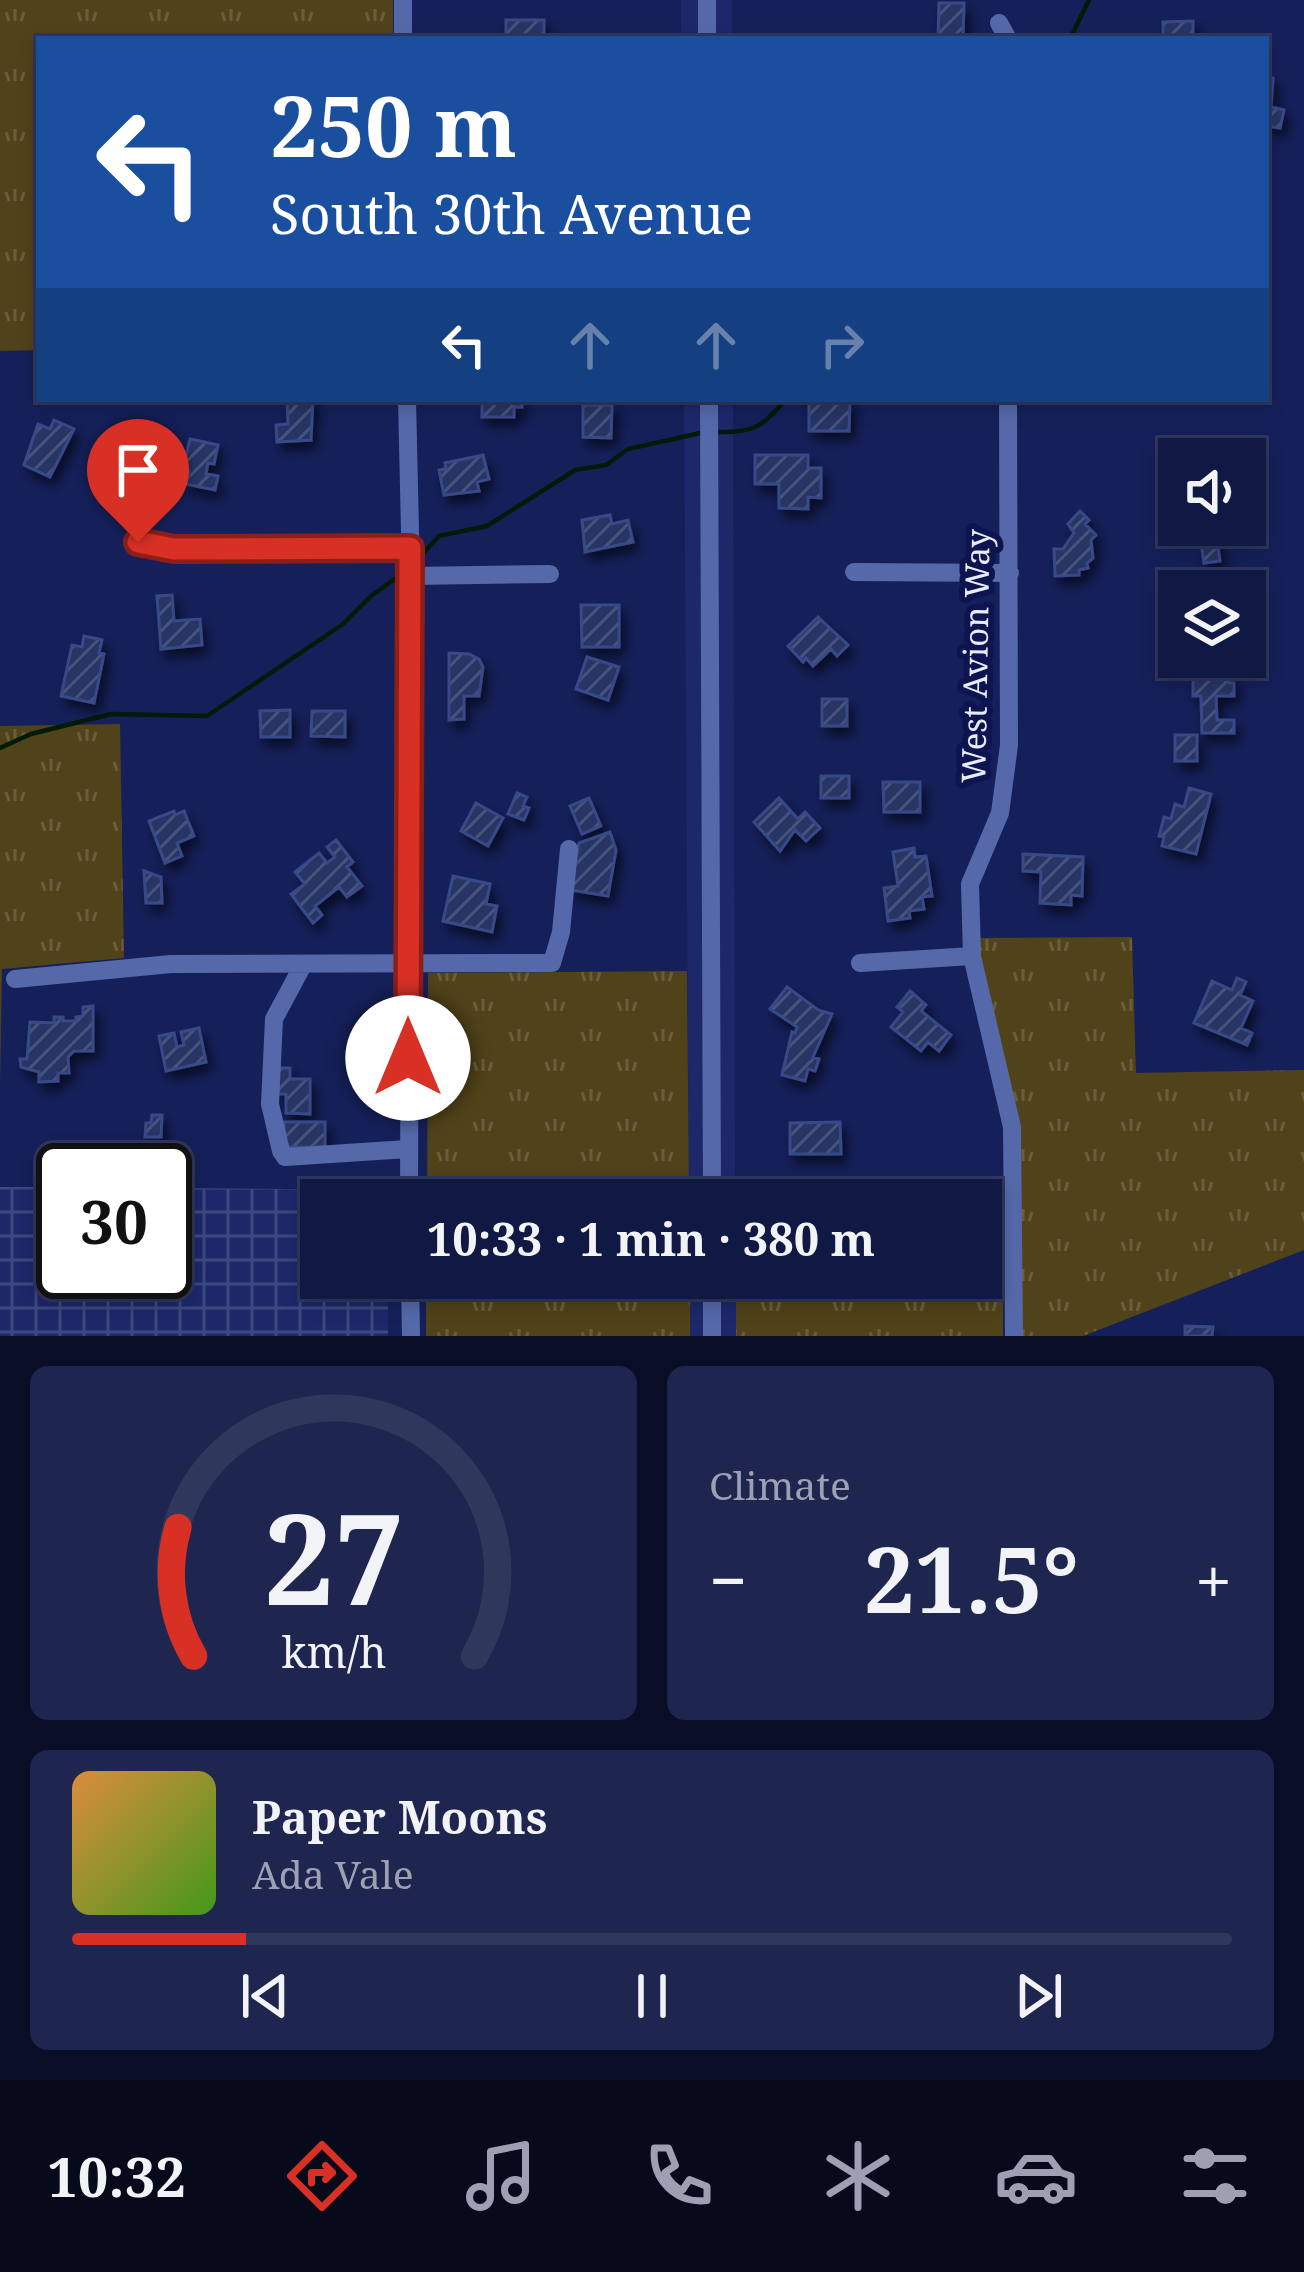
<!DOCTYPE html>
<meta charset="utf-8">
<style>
body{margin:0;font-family:"Noto Serif",serif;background:#1e254f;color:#f1f3f6;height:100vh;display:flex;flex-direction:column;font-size:45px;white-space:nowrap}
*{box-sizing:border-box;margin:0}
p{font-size:39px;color:#9ca0b2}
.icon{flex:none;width:66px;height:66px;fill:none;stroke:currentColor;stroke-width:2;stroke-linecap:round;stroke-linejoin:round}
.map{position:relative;height:1336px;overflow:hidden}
.panel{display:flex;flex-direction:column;gap:30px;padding:30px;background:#090d25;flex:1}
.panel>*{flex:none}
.guide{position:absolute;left:36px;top:36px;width:1233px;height:366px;border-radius:0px;box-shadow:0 6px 18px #0003,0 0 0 3px #30375d;background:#1a4fa0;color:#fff;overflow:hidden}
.controls{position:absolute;left:1158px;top:438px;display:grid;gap:24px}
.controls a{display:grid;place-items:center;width:108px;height:108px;border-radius:0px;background:#101844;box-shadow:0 6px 18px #0003,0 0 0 3px #30375d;font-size:60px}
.speed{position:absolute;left:36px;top:1143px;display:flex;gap:24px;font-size:60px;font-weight:700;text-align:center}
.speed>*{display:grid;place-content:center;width:156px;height:156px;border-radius:50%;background:#101844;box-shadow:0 6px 18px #0003,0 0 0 3px #30375d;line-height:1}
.speed .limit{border:6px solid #111;border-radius:18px;background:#fff;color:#111}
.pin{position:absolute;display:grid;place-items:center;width:102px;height:102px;color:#fff;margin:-123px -51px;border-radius:50% 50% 50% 0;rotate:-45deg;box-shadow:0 0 12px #0007}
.pin .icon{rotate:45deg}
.me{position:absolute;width:132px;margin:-66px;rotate:0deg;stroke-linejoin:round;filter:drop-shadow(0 0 9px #0008)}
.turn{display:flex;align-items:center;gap:42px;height:252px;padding:0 36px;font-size:54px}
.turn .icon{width:156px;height:156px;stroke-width:2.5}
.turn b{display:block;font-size:84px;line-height:102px}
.lanes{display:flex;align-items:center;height:114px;padding:0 36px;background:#0003;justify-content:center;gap:60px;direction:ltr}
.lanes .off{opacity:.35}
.big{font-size:90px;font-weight:700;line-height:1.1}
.panel .widget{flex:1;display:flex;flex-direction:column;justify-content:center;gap:18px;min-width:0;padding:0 42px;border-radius:18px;background:#1e254f}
.panel .dial{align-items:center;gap:0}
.dial svg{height:312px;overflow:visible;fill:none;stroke:#30375d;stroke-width:7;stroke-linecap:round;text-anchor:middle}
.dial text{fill:#f1f3f6;stroke:none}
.song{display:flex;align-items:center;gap:36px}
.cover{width:144px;height:144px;border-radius:18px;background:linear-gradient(135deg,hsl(30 70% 55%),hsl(100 70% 35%))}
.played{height:12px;border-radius:6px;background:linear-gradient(90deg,#d93025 15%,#30375d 15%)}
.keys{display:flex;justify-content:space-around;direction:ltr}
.heat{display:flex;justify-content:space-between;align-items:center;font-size:66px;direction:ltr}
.panel .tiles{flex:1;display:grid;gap:30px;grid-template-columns:1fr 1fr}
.widget:last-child{grid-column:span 2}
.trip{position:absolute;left:300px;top:1179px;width:702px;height:120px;border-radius:0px;background:#101844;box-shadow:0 6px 18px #0003,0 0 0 3px #30375d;font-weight:700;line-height:120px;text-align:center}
.dock{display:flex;height:192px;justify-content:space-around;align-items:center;background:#060a1b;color:#9ca0b2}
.dock .icon{width:84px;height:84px}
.dock .current{color:#d93025}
.dock b{font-size:54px;color:#f1f3f6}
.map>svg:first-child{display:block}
.built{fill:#1c286a}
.industrial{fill:url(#industrial-grid)}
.grass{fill:url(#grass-tufts)}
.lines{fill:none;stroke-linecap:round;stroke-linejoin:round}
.stream{stroke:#011b08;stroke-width:4.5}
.building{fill:url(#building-hatch);stroke:#384988;stroke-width:3;filter:url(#shadow)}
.minor{stroke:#5569aa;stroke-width:18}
.route-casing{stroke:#8d1f18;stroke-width:30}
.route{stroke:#d93025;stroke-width:21}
.labels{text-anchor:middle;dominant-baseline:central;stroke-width:12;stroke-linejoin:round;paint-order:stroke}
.street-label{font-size:33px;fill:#e7ecfb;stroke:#0d144f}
</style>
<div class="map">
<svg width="1304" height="1336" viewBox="0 0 1304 1336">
<defs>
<pattern id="industrial-grid" width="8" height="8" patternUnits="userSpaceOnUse" patternTransform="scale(3)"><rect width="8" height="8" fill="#1c286a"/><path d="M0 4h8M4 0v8" fill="none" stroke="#3d4780"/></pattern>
<pattern id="grass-tufts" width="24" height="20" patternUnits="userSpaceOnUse" patternTransform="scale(3)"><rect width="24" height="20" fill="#504219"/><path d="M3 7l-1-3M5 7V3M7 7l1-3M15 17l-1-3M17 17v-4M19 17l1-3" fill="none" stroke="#695d3b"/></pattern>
<pattern id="building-hatch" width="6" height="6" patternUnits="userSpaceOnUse" patternTransform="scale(3)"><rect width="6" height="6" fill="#273464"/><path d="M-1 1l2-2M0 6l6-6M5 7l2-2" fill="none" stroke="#46527b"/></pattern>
<filter id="shadow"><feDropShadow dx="5" dy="8" stdDeviation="6" flood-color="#0009"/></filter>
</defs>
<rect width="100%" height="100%" fill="#15205a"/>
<!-- built -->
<path class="built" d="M681,0H732V39H681Z
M684,399H733L735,1200H689Z
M690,1278H736V1336H690Z"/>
<!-- industrial -->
<path class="industrial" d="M0,1187H63V1272H165V1188L389,1190V1200H321V1278H388V1336H0Z"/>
<!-- grass -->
<path class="grass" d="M0,0H393V39H39V350L0,351Z
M120,724L124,958L2,969L0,1082V726Z
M1132,937L1136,1073L1304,1070V1250L1083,1336H1022L1020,1128L977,938Z
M687,971L689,1200H427L428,973Z
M1003,1183V1336H736V1278H981V1200H735V1189Z
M426,1278H690V1336H426Z"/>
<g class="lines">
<!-- stream -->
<path class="stream" d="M1070,39L1089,0
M716,432C753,433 762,428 786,399
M416,561L439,536L487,526L575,470L606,465L628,449L705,432
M0,748L31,734L111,714L207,716L343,624L371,596L403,573"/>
</g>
<!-- building -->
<path class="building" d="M939,3H964L963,39H938Z
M506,20H544V39H506Z
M1193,21V39H1163V22Z
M1266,76L1273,78L1271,107L1284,110L1280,128L1266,126Z
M287,399H313L311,440L277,442L276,425L288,424Z
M482,399H522V407H514V417H482Z
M809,400H850L849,431H809Z
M583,405H612L611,438L583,437Z
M54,420L74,429L50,477L24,465L38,424L50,429Z
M190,439L218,445L214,464L208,463L206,474L218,476L215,490L186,484L189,471L183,469Z
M483,455L489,479L477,482L479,491L444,495L439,470L446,469L445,463Z
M755,455H808V468H821V498L808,497V509L779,508V484H755Z
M1080,511L1089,520L1085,524L1096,535L1091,540L1093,558L1087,563L1088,568L1079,570V575L1055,576L1054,549H1063L1074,533L1068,524Z
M610,515L612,524L628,520L633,542L585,552L582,520Z
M1217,540L1220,561L1204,563L1201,543Z
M172,595L174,621L200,619L202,645L161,649L157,596Z
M581,605H619V647H582Z
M818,617L848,645L837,656L831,649L813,666L806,658L803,662L788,646Z
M84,636L102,640L99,653L104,654L94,703L61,696L72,645L82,647Z
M449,653L469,654L479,659L483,667L479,696H464V719L449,720Z
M587,657L619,667L608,700L576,689Z
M1213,669H1228L1229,683H1234V696H1216L1217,720H1234V733H1202L1201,696H1193V677H1213Z
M822,699H847V726H822Z
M290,710V737H261L260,711Z
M312,711H345V737L311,736Z
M1175,735H1197V761H1175Z
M821,776H849V798H821Z
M883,782H920V812H884Z
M1189,788L1211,794L1196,854L1162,846L1164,837L1159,836L1164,817L1171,819L1175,804L1184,807Z
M517,793L527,797L523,806L529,808L524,820L508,814Z
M589,798L601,826L582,834L570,806Z
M779,798L798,819L805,812L820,828L806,841L795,830L780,851L754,822Z
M476,803L503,818L488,846L461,831Z
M174,811L175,815L184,811L194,836L177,843L182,856L165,863L149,821Z
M610,832L616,850L608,896L571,890L579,843Z
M336,840L353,862L347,867L362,886L347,897L339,887L315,906L322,915L313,923L291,894L305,884L295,872L319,853L327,863L335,857L327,847Z
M914,848L915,857L926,856L932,896L922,897L924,909L909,911L910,918L888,921L884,888L898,886L893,852Z
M1023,854L1083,857L1082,896L1071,895V905L1040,903L1041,872L1023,871Z
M144,871L161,877L162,903H146Z
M453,876L490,884L486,904L497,906L492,932L443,921Z
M1237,978L1246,982L1240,995L1253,1001L1241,1028L1252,1033L1247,1045L1194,1023L1212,981L1232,990Z
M787,987L818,1010L832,1014L813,1057L819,1059L815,1071L808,1069L805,1081L782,1075L792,1032L795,1033L797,1027L770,1009Z
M910,991L926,1005L921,1011L951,1035L939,1051L928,1042L921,1051L891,1027L903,1012L897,1007Z
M93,1006V1051H74L68,1057L69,1073H58V1081L39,1082V1072L21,1067L20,1059H27L30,1022L54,1023V1017H63V1021H76V1017L83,1016V1007Z
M199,1028L206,1062L166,1071L159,1036L174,1033L177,1047L184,1045L181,1032Z
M278,1068H290V1079H310V1114L286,1113V1094H278Z
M152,1115H162L161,1137H145L146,1123H151Z
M284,1122H325V1147H285Z
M840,1122L841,1154H790V1123Z
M1185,1326L1213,1327L1212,1336H1185Z"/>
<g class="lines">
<!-- minor -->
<path class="minor" d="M707,0V39
M999,23L1008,39
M403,39V0
M407,399L411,576L409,1200
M709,399L712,1200
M1008,399L1009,745L1000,813L970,884L972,956L1012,1127L1014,1336
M138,542L174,549L410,548
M854,572L1010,573
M411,576L550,574
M860,963L972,956
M303,965L274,1019L270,1104L281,1151L285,1157L408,1149
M15,979L171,964L552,963L561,932L569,849
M410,1278L411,1336
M712,1278V1336"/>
</g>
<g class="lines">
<defs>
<path id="route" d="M138,542L174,549L410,548L408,1058"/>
</defs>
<!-- route casing -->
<use href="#route" class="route-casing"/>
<!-- route -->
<use href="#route" class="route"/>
</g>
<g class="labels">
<!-- street labels -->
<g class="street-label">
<text transform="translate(975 656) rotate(-89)">West Avion Way</text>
</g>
</g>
</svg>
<div class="controls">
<a><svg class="icon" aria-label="sound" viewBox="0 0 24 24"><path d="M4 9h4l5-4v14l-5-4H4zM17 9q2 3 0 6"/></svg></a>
<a><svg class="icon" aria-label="layers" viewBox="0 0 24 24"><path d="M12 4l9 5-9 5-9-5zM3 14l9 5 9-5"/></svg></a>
</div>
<div class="speed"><div class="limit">30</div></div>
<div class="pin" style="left:138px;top:542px;background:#d93025"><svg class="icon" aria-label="arrive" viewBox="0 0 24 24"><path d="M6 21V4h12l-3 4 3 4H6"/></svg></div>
<svg class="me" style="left:408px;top:1058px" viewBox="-20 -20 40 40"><circle r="19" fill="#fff"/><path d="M0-13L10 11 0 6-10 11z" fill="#d93025"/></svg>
<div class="trip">10:33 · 1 min · 380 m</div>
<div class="guide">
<div class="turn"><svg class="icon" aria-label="left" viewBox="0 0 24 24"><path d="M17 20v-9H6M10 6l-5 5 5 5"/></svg><div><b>250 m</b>South 30th Avenue</div></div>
<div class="lanes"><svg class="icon" aria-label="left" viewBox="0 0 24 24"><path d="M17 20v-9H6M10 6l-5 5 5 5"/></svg><svg class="icon off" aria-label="ahead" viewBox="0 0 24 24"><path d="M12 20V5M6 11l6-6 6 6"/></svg><svg class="icon off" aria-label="ahead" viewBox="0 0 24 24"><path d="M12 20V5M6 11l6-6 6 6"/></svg><svg class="icon off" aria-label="right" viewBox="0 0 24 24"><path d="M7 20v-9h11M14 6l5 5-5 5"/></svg></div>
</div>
</div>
<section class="panel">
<div class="tiles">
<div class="widget dial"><svg viewBox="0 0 100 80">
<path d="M14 69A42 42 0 1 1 86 69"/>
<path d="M14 69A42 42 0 0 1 10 36" stroke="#d93025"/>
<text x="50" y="56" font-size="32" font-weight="700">27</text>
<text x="50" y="72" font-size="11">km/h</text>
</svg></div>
<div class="widget"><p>Climate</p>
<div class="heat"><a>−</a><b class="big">21.5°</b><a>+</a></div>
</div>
<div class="widget">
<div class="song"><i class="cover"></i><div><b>Paper Moons</b><p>Ada Vale</p></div></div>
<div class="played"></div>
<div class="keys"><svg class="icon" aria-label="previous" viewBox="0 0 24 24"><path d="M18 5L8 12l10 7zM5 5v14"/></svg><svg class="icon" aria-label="pause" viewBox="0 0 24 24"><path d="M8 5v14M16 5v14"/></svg><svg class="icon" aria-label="next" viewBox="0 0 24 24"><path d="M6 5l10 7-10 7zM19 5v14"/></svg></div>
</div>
</div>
</section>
<nav class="dock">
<b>10:32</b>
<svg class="icon current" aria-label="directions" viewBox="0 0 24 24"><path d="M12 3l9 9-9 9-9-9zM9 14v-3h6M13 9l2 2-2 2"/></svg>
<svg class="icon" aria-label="music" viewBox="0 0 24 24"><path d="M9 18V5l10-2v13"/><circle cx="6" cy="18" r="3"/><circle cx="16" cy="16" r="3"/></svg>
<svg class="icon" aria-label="phone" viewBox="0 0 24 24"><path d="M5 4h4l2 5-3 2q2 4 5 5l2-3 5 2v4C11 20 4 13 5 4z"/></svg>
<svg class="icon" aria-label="climate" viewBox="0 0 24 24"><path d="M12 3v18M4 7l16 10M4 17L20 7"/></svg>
<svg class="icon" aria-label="car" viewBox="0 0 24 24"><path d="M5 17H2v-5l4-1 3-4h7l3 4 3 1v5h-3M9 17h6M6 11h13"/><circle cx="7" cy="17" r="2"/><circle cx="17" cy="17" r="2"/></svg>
<svg class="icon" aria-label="filters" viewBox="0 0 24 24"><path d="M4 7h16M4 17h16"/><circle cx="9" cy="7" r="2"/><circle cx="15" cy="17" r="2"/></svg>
</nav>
